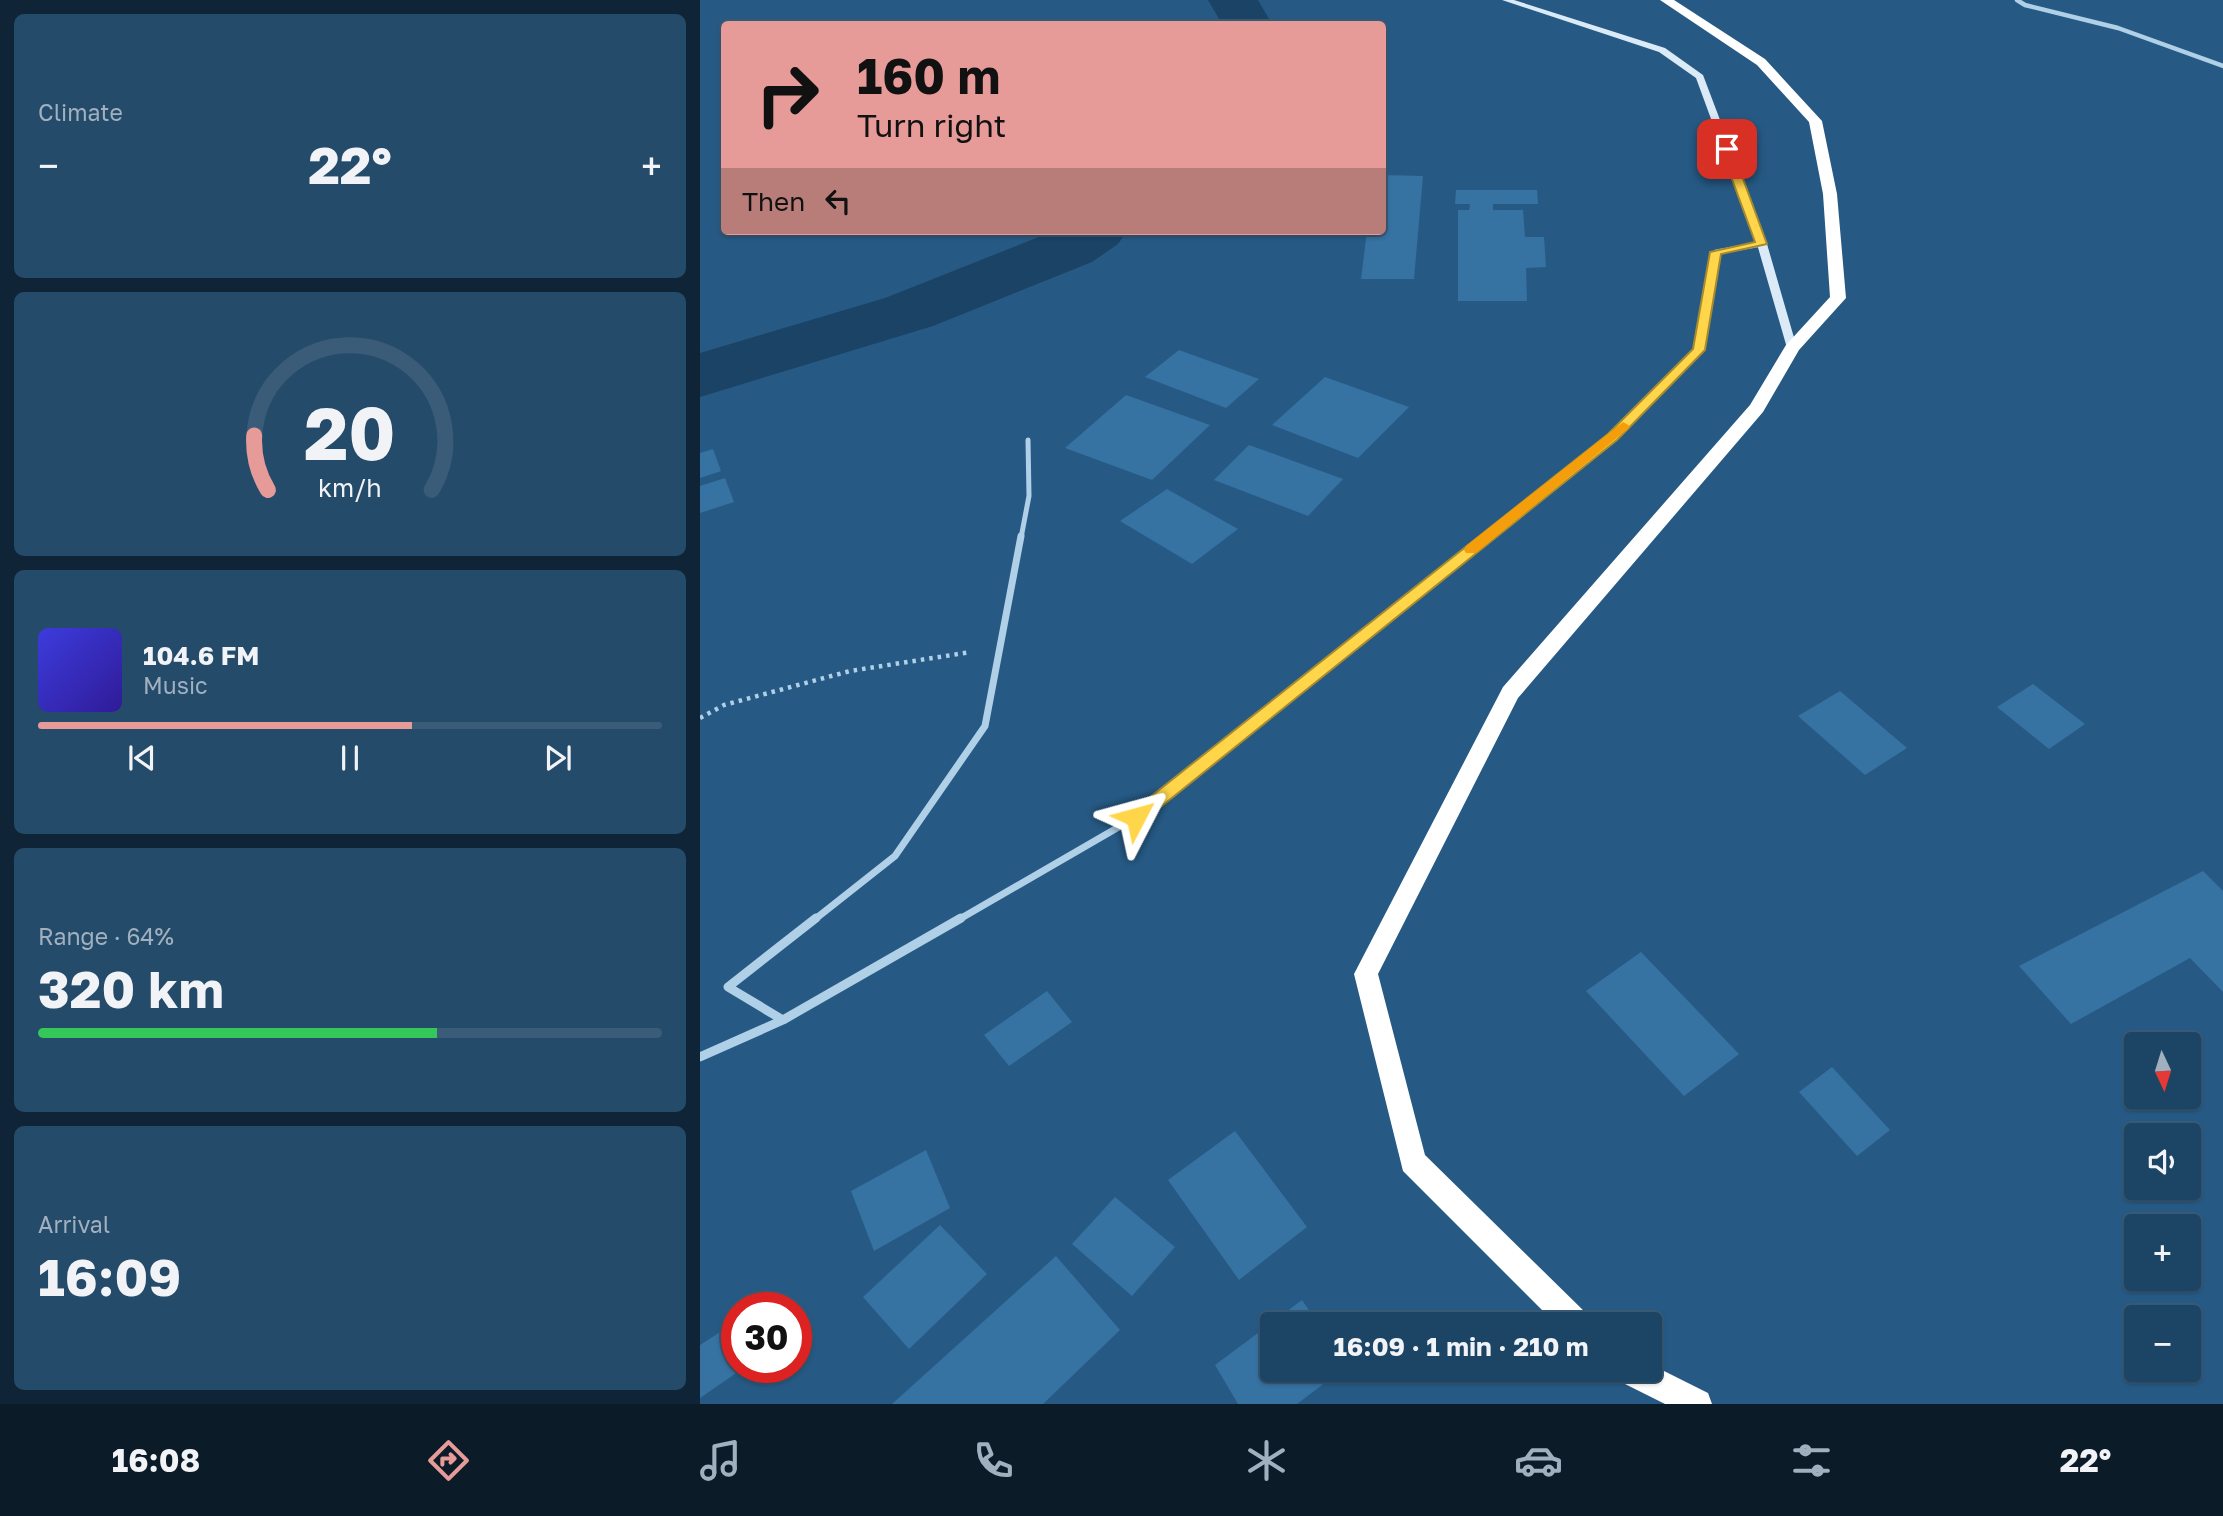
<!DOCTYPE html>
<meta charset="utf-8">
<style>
body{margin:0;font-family:"Golos Text",sans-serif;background:#254b6a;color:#f1f3f6;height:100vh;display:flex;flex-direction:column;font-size:26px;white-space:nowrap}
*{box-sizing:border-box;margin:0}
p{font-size:23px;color:#a0b0bf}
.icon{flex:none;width:38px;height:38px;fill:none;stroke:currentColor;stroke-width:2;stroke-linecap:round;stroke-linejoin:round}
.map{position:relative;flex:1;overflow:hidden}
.side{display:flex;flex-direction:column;gap:14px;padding:14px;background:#0f2537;width:700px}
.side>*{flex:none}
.top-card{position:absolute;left:21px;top:21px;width:665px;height:214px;border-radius:7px;box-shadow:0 2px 5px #0004,0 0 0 2px #3a5c78;background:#e69b98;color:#111;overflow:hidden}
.needle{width:46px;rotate:176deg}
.tools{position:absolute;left:1424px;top:1032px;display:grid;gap:14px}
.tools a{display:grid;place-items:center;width:77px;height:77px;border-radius:7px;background:#1c4464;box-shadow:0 2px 5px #0004,0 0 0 2px #3a5c78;font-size:35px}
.speed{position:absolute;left:21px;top:1292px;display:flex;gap:14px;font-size:35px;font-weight:700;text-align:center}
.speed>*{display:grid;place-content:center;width:91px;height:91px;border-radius:50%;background:#1c4464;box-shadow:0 2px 5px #0004,0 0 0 2px #3a5c78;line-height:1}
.speed .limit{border:10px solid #d22;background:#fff;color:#111}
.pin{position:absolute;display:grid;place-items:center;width:60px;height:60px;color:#fff;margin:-30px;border-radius:14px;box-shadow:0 4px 10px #0006}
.me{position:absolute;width:77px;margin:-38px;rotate:51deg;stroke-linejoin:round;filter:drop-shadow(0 0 5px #0008)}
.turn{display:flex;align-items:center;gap:24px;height:147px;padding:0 21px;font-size:32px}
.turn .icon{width:91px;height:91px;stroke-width:2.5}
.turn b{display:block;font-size:49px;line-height:60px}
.then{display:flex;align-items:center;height:66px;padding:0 21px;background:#0003;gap:14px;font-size:26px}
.big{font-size:52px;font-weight:700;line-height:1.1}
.side .widget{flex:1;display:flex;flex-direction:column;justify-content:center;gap:10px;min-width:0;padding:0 24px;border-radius:10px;background:#254b6a}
.side .dial{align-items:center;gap:0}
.dial svg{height:182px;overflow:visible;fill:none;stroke:#3a5c78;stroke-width:7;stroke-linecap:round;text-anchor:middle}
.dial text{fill:#f1f3f6;stroke:none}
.song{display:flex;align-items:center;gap:21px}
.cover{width:84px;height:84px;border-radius:10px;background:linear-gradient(135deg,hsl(240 70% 55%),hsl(250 70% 35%))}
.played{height:7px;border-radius:4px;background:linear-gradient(90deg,#e69b98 60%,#3a5c78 60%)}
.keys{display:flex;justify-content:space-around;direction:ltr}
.heat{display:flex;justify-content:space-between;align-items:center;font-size:38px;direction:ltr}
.charge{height:10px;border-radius:5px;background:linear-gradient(90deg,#34c759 64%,#3a5c78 0)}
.trip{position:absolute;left:560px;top:1312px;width:402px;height:70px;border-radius:7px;background:#1c4464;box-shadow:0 2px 5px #0004,0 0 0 2px #3a5c78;font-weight:700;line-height:70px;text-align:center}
.tab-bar{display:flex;height:112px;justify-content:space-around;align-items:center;background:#0b1b28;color:#a0b0bf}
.tab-bar .icon{width:49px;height:49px}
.tab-bar .current{color:#e69b98}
.tab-bar b{font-size:32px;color:#f1f3f6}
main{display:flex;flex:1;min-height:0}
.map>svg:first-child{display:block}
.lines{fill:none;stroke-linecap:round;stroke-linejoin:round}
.river{fill:#1a4366;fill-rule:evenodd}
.building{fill:#3672a2}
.path{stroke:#b0d0e8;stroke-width:4.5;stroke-dasharray:3.5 5;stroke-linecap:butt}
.street-far3{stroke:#b0d0e8;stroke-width:4.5}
.street-far2{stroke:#b0d0e8;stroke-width:5}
.street-far1{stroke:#b0d0e8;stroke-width:7}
.street{stroke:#b0d0e8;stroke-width:9}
.secondary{fill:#daeaf7;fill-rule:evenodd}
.highway{fill:#fff;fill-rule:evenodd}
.route{fill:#ffd54a;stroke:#a68a30;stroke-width:2}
.slow{fill:#f59e0b}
</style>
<main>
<section class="side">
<div class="widget"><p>Climate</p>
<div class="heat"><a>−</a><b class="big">22°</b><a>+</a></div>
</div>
<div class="widget dial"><svg viewBox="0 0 100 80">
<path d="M14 69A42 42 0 1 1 86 69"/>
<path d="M14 69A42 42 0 0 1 8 45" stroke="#e69b98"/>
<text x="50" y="56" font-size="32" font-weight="700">20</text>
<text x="50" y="72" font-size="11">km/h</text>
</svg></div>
<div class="widget">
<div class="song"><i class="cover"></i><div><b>104.6 FM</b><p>Music</p></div></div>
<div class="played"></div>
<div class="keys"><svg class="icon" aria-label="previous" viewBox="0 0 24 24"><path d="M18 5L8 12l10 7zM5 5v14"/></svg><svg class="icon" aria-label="pause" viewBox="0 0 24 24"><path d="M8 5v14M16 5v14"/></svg><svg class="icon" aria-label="next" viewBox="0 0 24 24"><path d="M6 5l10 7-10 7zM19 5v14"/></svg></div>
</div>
<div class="widget"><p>Range · 64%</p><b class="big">320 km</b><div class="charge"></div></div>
<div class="widget"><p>Arrival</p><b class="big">16:09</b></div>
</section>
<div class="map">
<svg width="1523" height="1404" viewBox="0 0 1523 1404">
<rect width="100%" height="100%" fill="#265a85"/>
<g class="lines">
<!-- river -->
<path class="river" d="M508,0H558L572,24H522Z
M354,231H427L418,244L392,262L233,326L0,397V353L185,298Z"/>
</g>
<!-- building -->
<path class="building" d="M682,175L723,176L714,279H661L667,231H682Z
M756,190H837L838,204H793V210H823L825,237H844L846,267L826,268L827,301H758V210H769L770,204H755Z
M479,350L559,379L526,408L445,377Z
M625,377L709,407L658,458L572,425Z
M426,395L510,425L452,480L365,448Z
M549,445L643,479L608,516L514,480Z
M13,449L21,471L0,478V453Z
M25,478L34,502L0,513V486Z
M467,489L538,529L492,564L420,521Z
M1333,684L1385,724L1349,749L1297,707Z
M1140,691L1207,748L1165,775L1098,716Z
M1503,871L1523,891V992L1490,958L1371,1024L1319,966Z
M941,952L1039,1054L984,1096L886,991Z
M347,991L372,1022L309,1066L284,1035Z
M1132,1067L1190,1130L1157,1156L1099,1092Z
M535,1131L607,1227L539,1280L468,1180Z
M226,1150L250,1208L174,1251L151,1191Z
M415,1197L475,1247L432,1296L372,1244Z
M240,1225L287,1274L209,1349L163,1297Z
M356,1256L420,1330L343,1404H192Z
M70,1297L75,1307H55Z
M602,1300L619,1325H572V1370H642L597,1404H538L515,1365Z
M37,1321V1367H45L0,1398V1345Z"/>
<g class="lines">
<!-- path -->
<path class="path" d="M0,718L24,705L150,671L271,652"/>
<!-- street-far3 -->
<path class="street-far3" d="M1317,0L1325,5L1418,28L1523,66"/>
<!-- street-far2 -->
<path class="street-far2" d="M321,538L329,496L328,440
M786,538L913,437L998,350L1016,252L1062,244"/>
<!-- street-far1 -->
<path class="street-far1" d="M114,920L195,856L285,726L321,536
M258,920L436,817L789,536"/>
<!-- street -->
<path class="street" d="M83,1020L28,987L116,918
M0,1057L83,1020L261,918"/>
<!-- secondary -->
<path class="secondary" d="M802,0H814L965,48L1003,75L1067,244L1097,348L1096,350H1088L1087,348L1057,244L996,78L959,52Z"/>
<!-- highway -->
<path class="highway" d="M960,0H974L1065,59L1122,121L1137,194L1146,298L1099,350L1063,412L818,698L678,974L725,1155L888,1315L893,1325H857L703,1171L654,974L803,687L1050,405L1086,345L1130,297L1123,194L1109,122L1057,65Z
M950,1364L1008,1393L1012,1404H965L919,1381L915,1370H950Z"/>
</g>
<!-- route -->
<path class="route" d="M1027,146L1032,149L1067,244L1021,254L1005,350L917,440L442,822H430L427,817L430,813L908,434L993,349L1010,252L1055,242L1021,149Z"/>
<!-- slow -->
<path class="slow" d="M923,422L930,426L928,429L776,553H766L764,550L766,546Z"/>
</svg>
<div class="tools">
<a><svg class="needle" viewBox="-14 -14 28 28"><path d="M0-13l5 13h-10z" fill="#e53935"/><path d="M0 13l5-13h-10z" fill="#a0b0bf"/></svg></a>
<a><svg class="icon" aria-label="sound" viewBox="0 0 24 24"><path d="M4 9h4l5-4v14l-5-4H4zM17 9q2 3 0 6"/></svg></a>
<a>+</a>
<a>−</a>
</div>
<div class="speed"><div class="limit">30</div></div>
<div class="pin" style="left:1027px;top:149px;background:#d93025"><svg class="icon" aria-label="arrive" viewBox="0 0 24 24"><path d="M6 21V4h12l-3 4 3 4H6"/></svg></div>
<svg class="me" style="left:436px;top:817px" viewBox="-20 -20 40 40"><path d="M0-17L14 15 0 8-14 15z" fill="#ffd54a" stroke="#fff" stroke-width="4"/></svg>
<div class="trip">16:09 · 1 min · 210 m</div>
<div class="top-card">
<div class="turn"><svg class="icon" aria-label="right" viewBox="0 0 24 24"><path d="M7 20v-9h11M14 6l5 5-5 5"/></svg><div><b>160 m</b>Turn right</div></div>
<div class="then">Then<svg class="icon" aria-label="left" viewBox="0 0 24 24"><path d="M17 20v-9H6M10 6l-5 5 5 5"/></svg></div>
</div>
</div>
</main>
<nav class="tab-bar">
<b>16:08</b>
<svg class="icon current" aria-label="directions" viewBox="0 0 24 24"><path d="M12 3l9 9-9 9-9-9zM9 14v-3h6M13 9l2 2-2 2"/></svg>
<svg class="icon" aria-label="music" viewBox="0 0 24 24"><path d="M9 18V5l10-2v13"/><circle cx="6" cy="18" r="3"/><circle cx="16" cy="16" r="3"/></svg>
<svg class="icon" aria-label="phone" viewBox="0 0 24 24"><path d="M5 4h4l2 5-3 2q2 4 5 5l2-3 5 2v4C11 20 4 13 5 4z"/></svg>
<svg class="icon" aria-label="climate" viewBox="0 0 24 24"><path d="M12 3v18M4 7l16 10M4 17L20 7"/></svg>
<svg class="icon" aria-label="car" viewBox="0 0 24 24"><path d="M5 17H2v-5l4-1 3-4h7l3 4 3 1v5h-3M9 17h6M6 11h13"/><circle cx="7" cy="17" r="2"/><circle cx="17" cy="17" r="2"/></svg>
<svg class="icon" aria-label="filters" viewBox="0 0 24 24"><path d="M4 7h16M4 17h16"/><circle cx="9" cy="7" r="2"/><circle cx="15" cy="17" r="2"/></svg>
<b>22°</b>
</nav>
